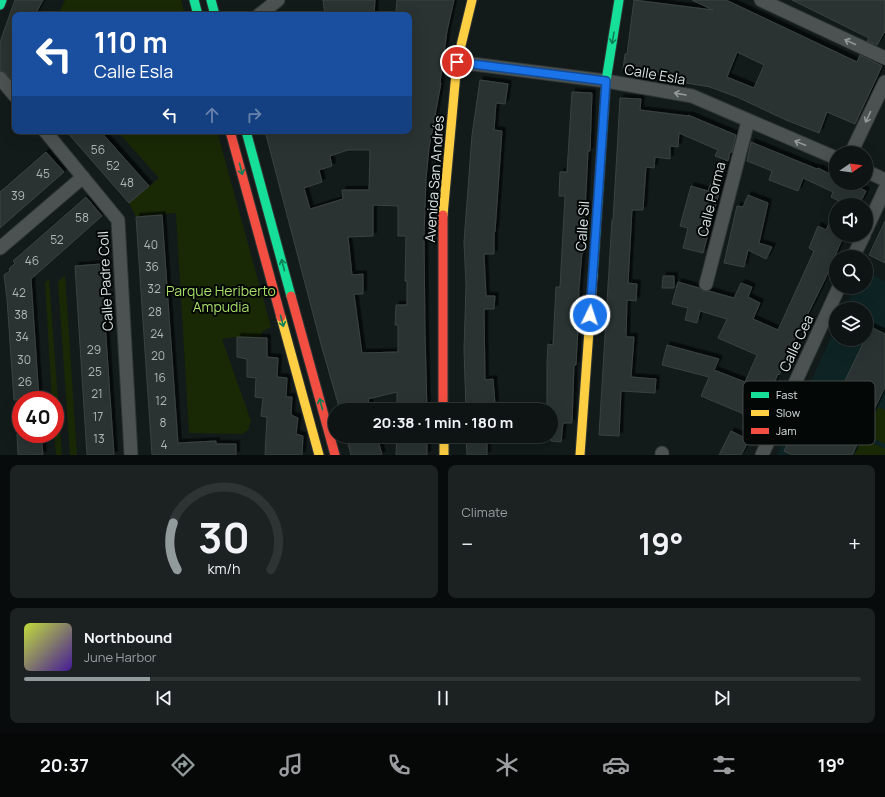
<!DOCTYPE html>
<meta charset="utf-8">
<style>
body{margin:0;font-family:Manrope,sans-serif;background:#1c2122;color:#f1f3f6;height:100vh;display:flex;flex-direction:column;font-size:15px;white-space:nowrap}
*{box-sizing:border-box;margin:0}
p{font-size:13px;color:#9b9ea0}
.icon{flex:none;width:22px;height:22px;fill:none;stroke:currentColor;stroke-width:2;stroke-linecap:round;stroke-linejoin:round}
.map{position:relative;height:455px;overflow:hidden}
.details{display:flex;flex-direction:column;gap:10px;padding:10px;background:#080b0b;flex:1}
.details>*{flex:none}
.top-card{position:absolute;left:12px;top:12px;width:400px;height:122px;border-radius:8px;box-shadow:0 4px 16px #0002,0 0 0 1px #2e3334;background:#1a4fa0;color:#fff;overflow:hidden}
.needle{width:26px;rotate:77deg}
.buttons{position:absolute;left:829px;top:146px;display:grid;gap:8px}
.buttons a{display:grid;place-items:center;width:44px;height:44px;border-radius:50%;background:#0e1414;box-shadow:0 4px 16px #0002,0 0 0 1px #2e3334;font-size:20px}
.speed{position:absolute;left:12px;top:391px;display:flex;gap:8px;font-size:20px;font-weight:700;text-align:center}
.speed>*{display:grid;place-content:center;width:52px;height:52px;border-radius:50%;background:#0e1414;box-shadow:0 4px 16px #0002,0 0 0 1px #2e3334;line-height:1}
.speed .limit{border:6px solid #d22;background:#fff;color:#111}
.pin{position:absolute;display:grid;place-items:center;width:34px;height:34px;color:#fff;margin:-17px;border:2px solid #fff;border-radius:50%;box-shadow:0 1px 4px #0007}
.me{position:absolute;width:44px;margin:-22px;rotate:4deg;stroke-linejoin:round;filter:drop-shadow(0 0 3px #0008)}
.turn{display:flex;align-items:center;gap:14px;height:84px;padding:0 16px;font-size:18px}
.turn .icon{width:52px;height:52px;stroke-width:2.5}
.turn b{display:block;font-size:28px;line-height:34px}
.lanes{display:flex;align-items:center;height:38px;padding:0 16px;background:#0003;justify-content:center;gap:20px;direction:ltr}
.lanes .off{opacity:.35}
.big{font-size:30px;font-weight:700;line-height:1.1}
.details .widget{flex:1;display:flex;flex-direction:column;justify-content:center;gap:6px;min-width:0;padding:0 14px;border-radius:8px;background:#1c2122}
.details .dial{align-items:center;gap:0}
.dial svg{height:104px;overflow:visible;fill:none;stroke:#2e3334;stroke-width:7;stroke-linecap:round;text-anchor:middle}
.dial text{fill:#f1f3f6;stroke:none}
.song{display:flex;align-items:center;gap:12px}
.cover{width:48px;height:48px;border-radius:6px;background:linear-gradient(135deg,hsl(70 70% 55%),hsl(260 70% 35%))}
.played{height:4px;border-radius:2px;background:linear-gradient(90deg,#929b9b 15%,#2e3334 15%)}
.keys{display:flex;justify-content:space-around;direction:ltr}
.heat{display:flex;justify-content:space-between;align-items:center;font-size:22px;direction:ltr}
.details .tiles{flex:1;display:grid;gap:10px;grid-template-columns:1fr 1fr}
.widget:last-child{grid-column:span 2}
.trip{position:absolute;left:328px;top:403px;width:230px;height:40px;border-radius:20px;background:#0e1414;box-shadow:0 4px 16px #0002,0 0 0 1px #2e3334;font-weight:700;line-height:40px;text-align:center}
.tab-bar{display:flex;height:64px;justify-content:space-around;align-items:center;background:#060808;color:#9b9ea0}
.tab-bar .icon{width:28px;height:28px}
.tab-bar .active{color:#929b9b}
.tab-bar b{font-size:18px;color:#f1f3f6}
.map>svg:first-child{display:block}
.built{fill:#0e2424}
.green{fill:#192906}
.building{fill:#293330;stroke:#3c4241;fill-rule:evenodd;filter:url(#shadow)}
.lines{fill:none;stroke-linecap:round;stroke-linejoin:round}
.street-casing{stroke:#2f3434;stroke-width:15}
.fast-casing{stroke:#2f3434;stroke-width:11}
.slow-casing{stroke:#2f3434;stroke-width:11}
.jam-casing{stroke:#2f3434;stroke-width:11}
.street{stroke:#4c5251;stroke-width:13}
.fast{stroke:#16e098;stroke-width:9}
.slow{stroke:#ffcf43;stroke-width:9}
.jam{stroke:#f24e42;stroke-width:9}
.oneway{stroke:#0d7e56}
.oneway2{stroke:#929a98}
.route-casing{stroke:#114b97;stroke-width:10}
.route{stroke:#1a73e8;stroke-width:7}
.labels{text-anchor:middle;dominant-baseline:central;stroke-width:4;stroke-linejoin:round;paint-order:stroke}
.number-label{font-size:12px;fill:#acb6b4}
.street-label{font-size:14px;fill:#d7e1e0;stroke:#030706}
.park-label{font-size:14px;fill:#a8de68;stroke:#030706}
.key{fill:#030706;stroke:#434847;stroke-width:1}
.key-label{font-size:11px;fill:#d7e1e0}
</style>
<div class="map">
<svg width="885" height="455" viewBox="0 0 885 455">
<defs>
<filter id="shadow"><feDropShadow dx="3.5" dy="-3.5" stdDeviation="0" flood-color="#0009"/></filter>
</defs>
<rect width="100%" height="100%" fill="#121a1a"/>
<!-- built -->
<path class="built" d="M866,271L885,281V455H777L836,327V339H866V309H845L855,287H866Z"/>
<!-- green -->
<path class="green" d="M65,0H181L185,15H58Z
M117,131H217L271,327L263,331L260,338L237,337L222,339L251,421L248,430L242,434L189,433L176,213L136,217L129,203L159,178Z
M65,275L77,455H70L58,282Z
M49,279L62,455H56L54,434L55,400H52L45,283Z
M878,407L885,410V444L866,435Z
M862,438L885,449V455H854Z"/>
<!-- building -->
<path class="building" d="M15,0H43L35,15H15V80L13,81L6,73L0,70V42Z
M323,0H375L374,15H325Z
M397,0H454L447,31L440,83H441L429,148L426,179L424,236L425,333L427,410H397V392L368,399L371,410H340L322,348L265,131H409V15H401L402,12L396,11ZM348,150H370L369,190H342L343,199L310,209L304,188L322,182L319,170L332,166L330,156ZM373,205L398,206V236H406L405,281H407V305H396L395,325H398V352L362,353L354,294H363V274L352,275L348,237L373,236Z
M634,0L713,10L692,0H726L857,62L860,55L882,66L855,124L827,112L819,133L786,120L737,97L710,87L681,82V79L663,77L664,76L623,69L625,54H627ZM737,52L764,65L754,88L727,77Z
M792,0H885V31L877,45L867,41L869,38Z
M480,80L508,84L505,104L496,103L494,130L502,131L495,232H494V254H484L486,296H495L494,309H484L485,380L493,379L495,404L486,405V410H466L464,350L466,285L464,242L472,135Z
M572,92L592,93L590,151H588L583,253H582L579,288L578,328L576,365H574L572,423H563L561,442L551,441V410H547V363L548,344L553,345L556,287H560L565,196H559L560,172H567Z
M620,98L641,99L640,110L688,116V115L736,135L732,152H730L728,161L715,156L718,150L679,133L678,147L670,146V159L655,157L654,168L646,167L643,210H632L628,283L637,284L636,301L627,300L626,337H634L631,377L656,379L655,393L621,391L619,436L599,435L612,220H613L617,152Z
M66,131H100L149,186L129,203Z
M751,142L817,169L818,168L836,177V183H849L866,191L859,205H837L839,201L831,197L833,192L803,178L798,191L769,180L772,171L747,161Z
M46,152L64,172L0,228V192Z
M719,161L727,163L703,253L683,248L688,228L680,226L691,186L708,191Z
M748,195L768,203L759,243L772,247L766,259L748,250L744,267L724,263L737,206L743,207Z
M86,197L102,216L31,279L39,400H14L7,299L4,275L10,271L9,269L15,263L13,261Z
M836,207V235L843,237L826,277L802,326L801,325L779,375L778,374L758,420L701,396L709,377L662,365L667,345L719,359L714,370L745,382L757,355L718,338L727,319L700,311L697,323L685,320L688,308L672,304L678,282L699,288L704,292L709,291L734,298L741,283L752,287L748,297L760,303L753,319L778,330L814,251L809,248L818,226L826,230Z
M162,215L178,443L216,441V444H236V455H152L136,217Z
M885,221V263L869,255Z
M101,264L114,455H87L75,266Z
M663,276H674V288H662Z
M871,327L885,334V387L852,455H792L784,451L800,418L822,428Z
M237,337L267,338V357L278,358L277,377L287,378L286,397H292L291,415L298,418L296,434L303,436L302,455H265L267,417L261,416L263,398L255,397L256,378L247,377V359L237,357Z
M731,431L749,440L741,455H719Z
M17,434H41L43,455H18Z
M346,436H377L382,455H351Z
M397,436H427V455H396Z
M466,436H487V455H467Z"/>
<g class="lines">
<defs>
<path id="street" d="M761,0L885,58
M259,15L278,0
M457,62L606,81L692,96L836,158
M0,78L15,96
M45,131L118,220L131,455
M851,153L885,82
M866,171L885,180
M866,230L885,189
M0,248L83,177
M853,257L864,235
M706,284L748,121
M662,455V453
M762,455L839,287"/>
<path id="fast" d="M194,0L198,15
M211,0L215,15
M0,5L2,0
M246,131L291,296
M593,275L606,81L619,0"/>
<path id="slow" d="M443,215L457,62L472,0
M281,317L319,455
M444,436V455
M580,455L593,275"/>
<path id="jam" d="M230,131L281,317
M443,215V410
M291,296L335,455"/>
</defs>
<!-- street casing -->
<use href="#street" class="street-casing"/>
<!-- fast casing -->
<use href="#fast" class="fast-casing"/>
<!-- slow casing -->
<use href="#slow" class="slow-casing"/>
<!-- jam casing -->
<use href="#jam" class="jam-casing"/>
<!-- street -->
<use href="#street" class="street"/>
<!-- fast -->
<use href="#fast" class="fast"/>
<!-- slow -->
<use href="#slow" class="slow"/>
<!-- jam -->
<use href="#jam" class="jam"/>
</g>
<!-- one-way arrows -->
<defs><path id="oneway-shaft" d="M-6 0H5M1.5-3L5.5 0L1.5 3" fill="none" stroke-width="1.6" stroke-linecap="round" stroke-linejoin="round"/></defs>
<g class="oneway">
<use href="#oneway-shaft" transform="translate(613 38) rotate(100)"/>
<use href="#oneway-shaft" transform="translate(241 169) rotate(75)"/>
<use href="#oneway-shaft" transform="translate(283 265) rotate(-105)"/>
<use href="#oneway-shaft" transform="translate(282 321) rotate(75)"/>
<use href="#oneway-shaft" transform="translate(321 404) rotate(-105)"/>
</g>
<g class="oneway2">
<use href="#oneway-shaft" transform="translate(850 42) rotate(-155)"/>
<use href="#oneway-shaft" transform="translate(680 94) rotate(-170)"/>
<use href="#oneway-shaft" transform="translate(868 117) rotate(115)"/>
<use href="#oneway-shaft" transform="translate(800 143) rotate(-158)"/>
</g>
<g class="lines">
<defs>
<path id="route" d="M457,62L606,81L590,315"/>
</defs>
<!-- route casing -->
<use href="#route" class="route-casing"/>
<!-- route -->
<use href="#route" class="route"/>
</g>
<g class="labels">
<!-- number labels -->
<g class="number-label">
<text x="98" y="149">56</text>
<text x="113" y="165">52</text>
<text x="43" y="173">45</text>
<text x="127" y="182">48</text>
<text x="18" y="195">39</text>
<text x="82" y="217">58</text>
<text x="57" y="239">52</text>
<text x="151" y="244">40</text>
<text x="32" y="260">46</text>
<text x="152" y="266">36</text>
<text x="154" y="288">32</text>
<text x="19" y="292">42</text>
<text x="155" y="311">28</text>
<text x="21" y="314">38</text>
<text x="157" y="333">24</text>
<text x="22" y="336">34</text>
<text x="94" y="349">29</text>
<text x="158" y="355">20</text>
<text x="24" y="359">30</text>
<text x="95" y="371">25</text>
<text x="160" y="377">16</text>
<text x="25" y="381">26</text>
<text x="97" y="393">21</text>
<text x="161" y="400">12</text>
<text x="98" y="416">17</text>
<text x="163" y="422">8</text>
<text x="99" y="438">13</text>
<text x="164" y="444">4</text>
</g>
<!-- street labels -->
<g class="street-label">
<text transform="translate(655 74) rotate(10)">Calle Esla</text>
<text transform="translate(434 179) rotate(-86)">Avenida San Andrés</text>
<text transform="translate(711 199) rotate(-76)">Calle Porma</text>
<text transform="translate(582 226) rotate(-86)">Calle Sil</text>
<text transform="translate(105 281) rotate(-93)">Calle Padre Coll</text>
<text transform="translate(796 343) rotate(-65)">Calle Cea</text>
</g>
<!-- park labels -->
<g class="park-label">
<text x="221" y="290">Parque Heriberto<tspan x="221" dy="16">Ampudia</tspan></text>
</g>
</g>
<!-- legend -->
<rect x="743" y="381" width="132" height="64" rx="6" class="key"/>
<rect x="751" y="392" width="18" height="6" fill="#16e098"/>
<rect x="751" y="410" width="18" height="6" fill="#ffcf43"/>
<rect x="751" y="428" width="18" height="6" fill="#f24e42"/>
<g class="key-label">
<text x="776" y="399">Fast</text>
<text x="776" y="417">Slow</text>
<text x="776" y="435">Jam</text>
</g>
</svg>
<div class="buttons">
<a><svg class="needle" viewBox="-14 -14 28 28"><path d="M0-13l5 13h-10z" fill="#e53935"/><path d="M0 13l5-13h-10z" fill="#9b9ea0"/></svg></a>
<a><svg class="icon" aria-label="sound" viewBox="0 0 24 24"><path d="M4 9h4l5-4v14l-5-4H4zM17 9q2 3 0 6"/></svg></a>
<a><svg class="icon" aria-label="search" viewBox="0 0 24 24"><circle cx="10" cy="10" r="6"/><path d="M15 15l6 6"/></svg></a>
<a><svg class="icon" aria-label="layers" viewBox="0 0 24 24"><path d="M12 4l9 5-9 5-9-5zM3 14l9 5 9-5"/></svg></a>
</div>
<div class="speed"><div class="limit">40</div></div>
<div class="pin" style="left:457px;top:62px;background:#d93025"><svg class="icon" aria-label="arrive" viewBox="0 0 24 24"><path d="M6 21V4h12l-3 4 3 4H6"/></svg></div>
<svg class="me" style="left:590px;top:315px" viewBox="-20 -20 40 40"><circle r="17" fill="#1a73e8" stroke="#fff" stroke-width="3"/><path d="M0-11L8 9 0 5-8 9z" fill="#fff"/></svg>
<div class="trip">20:38 · 1 min · 180 m</div>
<div class="top-card">
<div class="turn"><svg class="icon" aria-label="left" viewBox="0 0 24 24"><path d="M17 20v-9H6M10 6l-5 5 5 5"/></svg><div><b>110 m</b>Calle Esla</div></div>
<div class="lanes"><svg class="icon" aria-label="left" viewBox="0 0 24 24"><path d="M17 20v-9H6M10 6l-5 5 5 5"/></svg><svg class="icon off" aria-label="ahead" viewBox="0 0 24 24"><path d="M12 20V5M6 11l6-6 6 6"/></svg><svg class="icon off" aria-label="right" viewBox="0 0 24 24"><path d="M7 20v-9h11M14 6l5 5-5 5"/></svg></div>
</div>
</div>
<section class="details">
<div class="tiles">
<div class="widget dial"><svg viewBox="0 0 100 80">
<path d="M14 69A42 42 0 1 1 86 69"/>
<path d="M14 69A42 42 0 0 1 11 33" stroke="#929b9b"/>
<text x="50" y="56" font-size="32" font-weight="700">30</text>
<text x="50" y="72" font-size="11">km/h</text>
</svg></div>
<div class="widget"><p>Climate</p>
<div class="heat"><a>−</a><b class="big">19°</b><a>+</a></div>
</div>
<div class="widget">
<div class="song"><i class="cover"></i><div><b>Northbound</b><p>June Harbor</p></div></div>
<div class="played"></div>
<div class="keys"><svg class="icon" aria-label="previous" viewBox="0 0 24 24"><path d="M18 5L8 12l10 7zM5 5v14"/></svg><svg class="icon" aria-label="pause" viewBox="0 0 24 24"><path d="M8 5v14M16 5v14"/></svg><svg class="icon" aria-label="next" viewBox="0 0 24 24"><path d="M6 5l10 7-10 7zM19 5v14"/></svg></div>
</div>
</div>
</section>
<nav class="tab-bar">
<b>20:37</b>
<svg class="icon active" aria-label="directions" viewBox="0 0 24 24"><path d="M12 3l9 9-9 9-9-9zM9 14v-3h6M13 9l2 2-2 2"/></svg>
<svg class="icon" aria-label="music" viewBox="0 0 24 24"><path d="M9 18V5l10-2v13"/><circle cx="6" cy="18" r="3"/><circle cx="16" cy="16" r="3"/></svg>
<svg class="icon" aria-label="phone" viewBox="0 0 24 24"><path d="M5 4h4l2 5-3 2q2 4 5 5l2-3 5 2v4C11 20 4 13 5 4z"/></svg>
<svg class="icon" aria-label="climate" viewBox="0 0 24 24"><path d="M12 3v18M4 7l16 10M4 17L20 7"/></svg>
<svg class="icon" aria-label="car" viewBox="0 0 24 24"><path d="M5 17H2v-5l4-1 3-4h7l3 4 3 1v5h-3M9 17h6M6 11h13"/><circle cx="7" cy="17" r="2"/><circle cx="17" cy="17" r="2"/></svg>
<svg class="icon" aria-label="filters" viewBox="0 0 24 24"><path d="M4 7h16M4 17h16"/><circle cx="9" cy="7" r="2"/><circle cx="15" cy="17" r="2"/></svg>
<b>19°</b>
</nav>
